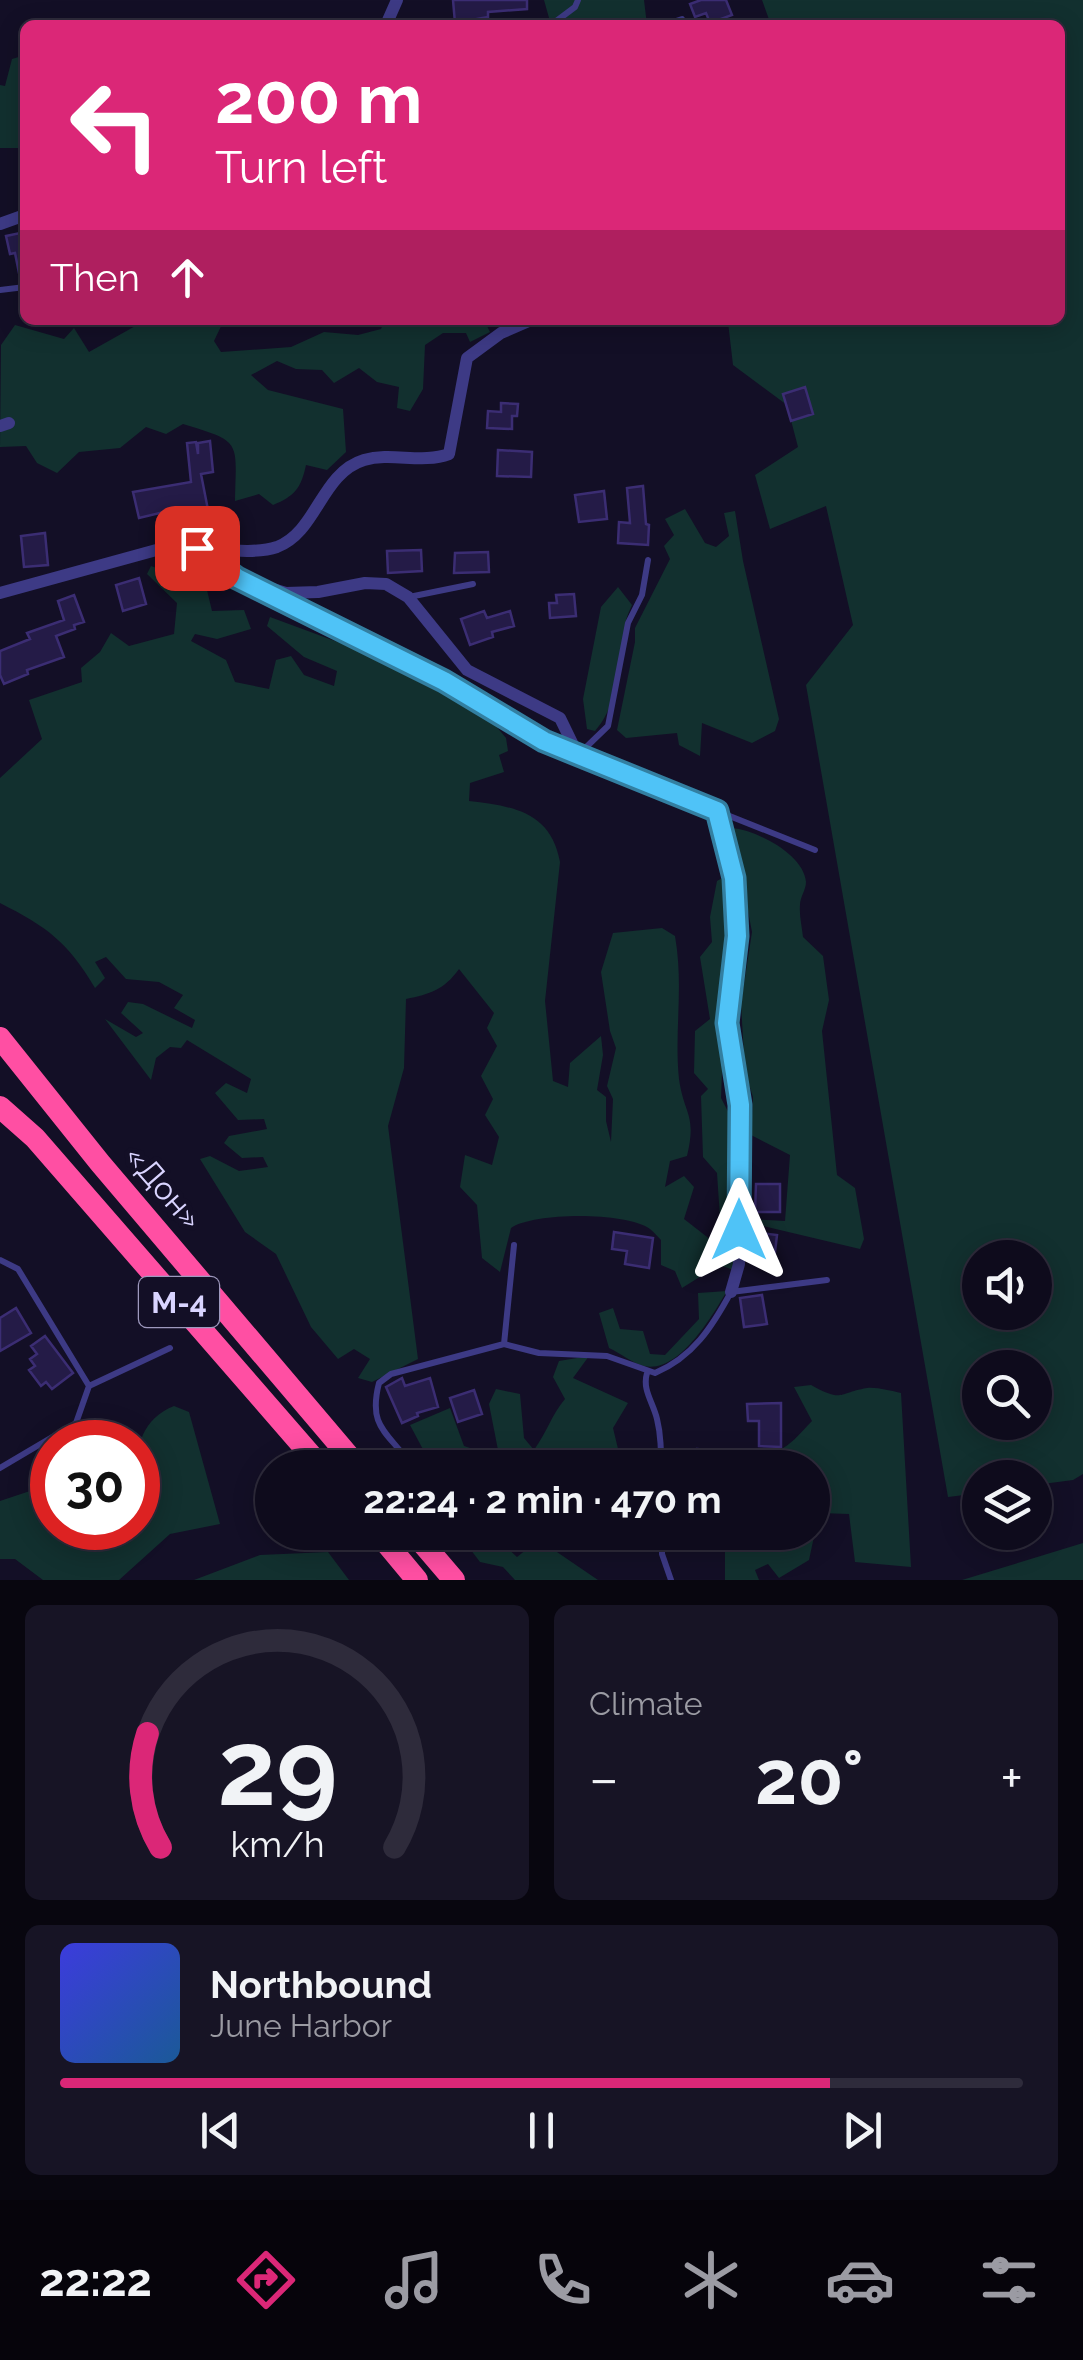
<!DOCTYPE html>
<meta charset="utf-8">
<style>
body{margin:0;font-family:Raleway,sans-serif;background:#171425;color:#f1f3f6;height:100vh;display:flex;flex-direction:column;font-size:38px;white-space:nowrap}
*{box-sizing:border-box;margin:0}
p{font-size:32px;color:#9b9ba3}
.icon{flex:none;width:55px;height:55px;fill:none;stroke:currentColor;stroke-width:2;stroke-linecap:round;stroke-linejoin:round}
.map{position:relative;height:1580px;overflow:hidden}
.details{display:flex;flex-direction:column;gap:25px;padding:25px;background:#08060f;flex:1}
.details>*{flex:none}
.guide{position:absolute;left:20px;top:20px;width:1045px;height:305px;border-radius:15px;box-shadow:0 5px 25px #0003,0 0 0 2px #2e2b3b;background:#db2777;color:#fff;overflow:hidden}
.controls{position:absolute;left:962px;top:1240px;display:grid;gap:20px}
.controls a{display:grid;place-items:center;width:90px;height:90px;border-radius:50%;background:#0e0b1c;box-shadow:0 5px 25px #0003,0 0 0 2px #2e2b3b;font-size:50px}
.speed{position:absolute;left:30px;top:1420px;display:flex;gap:20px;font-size:50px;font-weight:700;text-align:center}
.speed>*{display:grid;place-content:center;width:130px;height:130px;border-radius:50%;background:#0e0b1c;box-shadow:0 5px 25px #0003,0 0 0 2px #2e2b3b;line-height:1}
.speed .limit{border:15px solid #d22;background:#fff;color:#111}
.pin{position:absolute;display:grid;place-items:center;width:85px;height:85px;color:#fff;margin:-42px;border-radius:20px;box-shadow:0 5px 15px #0006}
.me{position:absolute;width:110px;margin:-55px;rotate:0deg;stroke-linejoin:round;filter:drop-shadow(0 0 8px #0008)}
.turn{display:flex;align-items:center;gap:35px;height:210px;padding:0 30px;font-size:45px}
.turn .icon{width:130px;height:130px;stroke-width:2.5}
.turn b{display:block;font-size:70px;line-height:85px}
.then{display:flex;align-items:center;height:95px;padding:0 30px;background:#0003;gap:20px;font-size:38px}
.big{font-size:75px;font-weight:700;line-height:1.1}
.details .tile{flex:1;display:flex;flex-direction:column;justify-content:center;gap:15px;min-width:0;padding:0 35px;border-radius:15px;background:#171425}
.details .dial{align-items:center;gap:0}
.dial svg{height:260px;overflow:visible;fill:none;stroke:#2e2b3b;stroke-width:7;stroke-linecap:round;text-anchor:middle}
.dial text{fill:#f1f3f6;stroke:none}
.song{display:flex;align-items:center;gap:30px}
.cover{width:120px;height:120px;border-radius:15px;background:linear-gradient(135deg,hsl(240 70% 55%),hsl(210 70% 35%))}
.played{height:10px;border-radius:5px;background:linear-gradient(90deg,#db2777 80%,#2e2b3b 80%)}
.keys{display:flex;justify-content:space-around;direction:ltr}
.heat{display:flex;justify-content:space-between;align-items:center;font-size:55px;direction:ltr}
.details .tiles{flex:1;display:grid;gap:25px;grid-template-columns:1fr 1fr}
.tile:last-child{grid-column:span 2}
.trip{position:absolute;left:255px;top:1450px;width:575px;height:100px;border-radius:50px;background:#0e0b1c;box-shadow:0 5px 25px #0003,0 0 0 2px #2e2b3b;font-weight:700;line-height:100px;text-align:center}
.tabs{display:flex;height:160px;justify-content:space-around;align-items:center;background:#06040b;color:#9b9ba3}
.tabs .icon{width:70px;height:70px}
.tabs .on{color:#db2777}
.tabs b{font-size:45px;color:#f1f3f6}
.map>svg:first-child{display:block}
.green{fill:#12302f;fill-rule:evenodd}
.building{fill:#241b47;stroke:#3b2d73;stroke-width:2.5}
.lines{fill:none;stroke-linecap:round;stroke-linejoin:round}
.lane{stroke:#3d3a85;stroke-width:6}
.street{stroke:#3d3a85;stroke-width:12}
.highway{stroke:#ff4fa3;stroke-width:22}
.route-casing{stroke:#337fa1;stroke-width:25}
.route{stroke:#4fc3f7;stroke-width:18}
.labels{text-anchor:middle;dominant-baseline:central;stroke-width:10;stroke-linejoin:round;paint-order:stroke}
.shield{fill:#130f26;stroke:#9e99be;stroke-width:2.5}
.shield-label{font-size:30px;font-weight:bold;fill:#d9d4ff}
.street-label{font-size:32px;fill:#d9d4ff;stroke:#130f26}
</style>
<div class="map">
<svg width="1083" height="1580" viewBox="0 0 1083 1580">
<rect width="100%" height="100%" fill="#130f26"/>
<!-- green -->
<path class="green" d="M544,0H644L647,25H551Z
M762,0H1083V1474L1073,1480L1035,1485V1478H980V1493L948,1497L806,685L853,625L826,506L770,529L755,475L798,447L787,405L733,365L728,322L1060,320V25H771ZM980,1258H1035V1312H980ZM980,1368H1035V1422H980Z
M25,55V148H0V85L5,86L12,59Z
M146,320H224L214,341L221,352L291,347L324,332L358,335L381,329L385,320H484L490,332L470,342L466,333H443L425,345L423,389L410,411L397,408L399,387L377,382L359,368L334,383L322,370L296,369L277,361L251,375L268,390L343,409L346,452L327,470L306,465C301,488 295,496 273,505L259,494L235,501C236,441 243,442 183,424L166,434L146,427L120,448L79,452L57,473L37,463L26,446L0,447L1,345L15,325L64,339L74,328L89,352Z
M685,509L705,543L716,547L729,536L724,513L735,511L743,561L779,719L775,731L752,743L702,723L700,756L679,745L677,733L626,738L617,730L635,642V628L670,559L664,546L674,535L665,519Z
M151,566L206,586L212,611L244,610L251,629L217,639L195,634L191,641L226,660L235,682L269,689L276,660L291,656L304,675L334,686L337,671L304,657L267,626L270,617L408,668L448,696L490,719L506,738L508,751L499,755L504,772L470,783L469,801C513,806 551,812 560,862L545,1001L553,1081L568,1087L570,1063L601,1036L603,1055L597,1090L606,1097V1121L611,1142L613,1099L607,1086L616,1048L610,1031L601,972L613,933L662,928L675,936C684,987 674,1031 679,1079C684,1115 697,1114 687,1156L670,1161L665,1187L684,1176L694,1187L684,1219L711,1240L721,1233L717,1173L703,1157L701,1096L708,1089L694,1073L695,1031L710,1019L700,957L712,942L710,917L717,881L724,877L729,890L721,1098L736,1127L733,1218L785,1221L790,1155L751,1135L753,1097L745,1072L741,1004L752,932L732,828C756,830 804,854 806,882C806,890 800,897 800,905C799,915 802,927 803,937L823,956L829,1000L822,1031L837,1175L855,1188L864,1239L860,1249L759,1225L734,1223V1270L719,1265L682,1288L675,1271L661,1265V1240C657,1236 654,1232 650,1229C626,1212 535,1212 511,1228L500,1272L482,1258L477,1205L460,1187L465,1155L492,1165L499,1137L485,1115L493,1099L481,1076L497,1046L487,1028L494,1013L459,969C444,990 430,994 406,999L404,1068L388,1126L418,1359L372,1382L358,1378L370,1359L354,1349L338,1359L311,1327L276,1254L245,1232L200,1159L210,1156L239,1171L268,1167L263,1157L242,1158L224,1143L229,1136L267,1129L264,1119L238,1120L215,1093L226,1083L247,1093L251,1079L187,1040L181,1048L170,1047L156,1058L151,1080L105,1019L136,1037L143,1033L121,1013L128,1002L143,1004L192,1028L195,1020L174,1008L183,995L159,982L126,979L106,957L95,962L105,978L95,988C67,941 47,927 0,903V778L42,739L29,700L82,682L81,668L100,652L111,633L129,646L174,634L177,603L147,574Z
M618,587L632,605C620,630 628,628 624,650C620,677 613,711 595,731L587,729L583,699L601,607Z
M727,1291C712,1316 679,1374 644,1366C632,1363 620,1353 609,1348L599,1313L613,1308L620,1329L643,1331L650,1354L665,1355L699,1319L698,1293Z
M589,1356L573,1378L628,1403L613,1428L619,1453L563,1467H520V1462L499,1455L489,1404L496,1389L520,1394L524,1438L534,1450C547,1432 551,1416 565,1399L553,1377L559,1361Z
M811,1385C844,1403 837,1393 867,1388C877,1387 891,1391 901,1393L911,1567L855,1562L849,1514L819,1513L809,1560L779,1578L768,1564L755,1570L759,1580H725V1533L812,1532V1468L736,1467L738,1451C749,1448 751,1451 762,1452C784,1456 798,1435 812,1421L794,1387Z
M174,1406L189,1412L220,1524L170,1534L119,1580H43L15,1559H0V1501L30,1491L52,1487V1528H138C138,1481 124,1426 174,1406Z
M450,1408L464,1446L482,1452L487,1463L483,1467H420L427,1457L410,1425Z
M458,1533H491L517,1557L527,1549L526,1533H553L554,1550L598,1580H515L503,1567L480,1562Z
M1083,1543V1580H962Z
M328,1552L349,1580H194L260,1555Z"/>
<!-- building -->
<path class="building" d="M453,0H527V9L488,12V17L455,23Z
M701,0H726L732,15L710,23L706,13L695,17L690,4Z
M25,232V277L20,278L15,253L10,254L6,236Z
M805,387L813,414L791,421L783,394Z
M501,403L518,404L517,416H512V429L487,428L488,411L501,412Z
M210,441L213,472L201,474L209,515L170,522L168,511L139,518L133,492L191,482L187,443L196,442L198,454V443Z
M498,450L532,452L531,477L497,476Z
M643,486L646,524L649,525L648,545L618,543L619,522L630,523L627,488Z
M604,491L607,519L579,522L575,495Z
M45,533L48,565L24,567L21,536Z
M421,550L422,571L388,573L387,551Z
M488,552L489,572L454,573L455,553Z
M139,578L146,604L123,611L116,585Z
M574,594L576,616L550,618L549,603H557L556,595Z
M74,595L84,622L74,625L75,629L56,636L64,657L27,670L28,674L4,684L0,675V651L30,639L27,633L64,620L58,601Z
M484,611L487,618L510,611L514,626L492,632L493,637L470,645L461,619Z
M756,1184H780V1212H755Z
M614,1232L653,1238L649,1268L625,1264L627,1251L612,1249Z
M750,1232L777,1235L774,1260L749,1257Z
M762,1295L767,1324L744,1327L740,1298Z
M16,1308L31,1333L0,1351V1318Z
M45,1336L73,1373L52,1389L46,1382L41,1386L29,1370L35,1366L30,1359L37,1354L31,1346Z
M402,1378L405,1386L430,1378L438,1407L417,1413L418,1416L402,1423L386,1387Z
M474,1390L482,1414L458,1422L450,1398Z
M781,1403V1447L759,1446V1421H748L747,1404Z
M697,1449L728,1452L727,1468H696Z
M557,1532H635L634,1549L585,1545V1550L557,1549Z"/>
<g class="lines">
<!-- lane -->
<path class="lane" d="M551,25L575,7L578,0
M664,25L682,19
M0,290L25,287
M265,592L444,681L544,741L578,755L608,726L628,623L642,595L648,560
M409,597L473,584
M579,756L815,850
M0,1260L18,1269L89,1386
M504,1344L539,1353L607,1356L655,1373C693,1357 712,1327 731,1292L827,1280
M647,1373C642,1390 653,1402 657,1419C661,1435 661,1451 661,1468
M0,1468L76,1423L89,1386L170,1348
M413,1468C390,1432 367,1430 379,1383L391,1374L504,1344L514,1245
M445,1532L450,1542
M662,1532V1554L671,1580"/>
<!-- street -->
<path class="street" d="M386,25L397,0
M0,224L25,215
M0,426L9,423
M197,548L237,578L286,593L318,592L365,583L386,584L408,597L467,670L560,718L578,755
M0,593L160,549C195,544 248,557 277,547C317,532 321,473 364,460C392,452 422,464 449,454L467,358L501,333L531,320
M717,811L734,878L737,936L727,1023L740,1105L739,1264L731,1292"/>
<!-- highway -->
<path class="highway" d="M0,1038L100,1163L359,1468
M0,1107L35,1138L322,1468
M377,1532L417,1580
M413,1532L454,1580"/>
</g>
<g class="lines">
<defs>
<path id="route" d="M197,548L237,578L444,681L544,741L717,811L734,878L737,936L727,1023L740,1105L739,1230"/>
</defs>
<!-- route casing -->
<use href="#route" class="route-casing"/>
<!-- route -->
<use href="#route" class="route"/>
</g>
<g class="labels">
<!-- shield labels -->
<rect class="shield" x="139" y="1277" width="80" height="50" rx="8"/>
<g class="shield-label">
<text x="179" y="1302">М-4</text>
</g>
<!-- street labels -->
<g class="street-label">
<text transform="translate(164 1187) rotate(49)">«Дон»</text>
</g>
</g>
</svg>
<div class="controls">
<a><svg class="icon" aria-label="sound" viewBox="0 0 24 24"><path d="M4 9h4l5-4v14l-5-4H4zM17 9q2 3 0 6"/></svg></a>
<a><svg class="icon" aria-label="search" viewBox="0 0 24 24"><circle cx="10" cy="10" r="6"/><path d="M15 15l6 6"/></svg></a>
<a><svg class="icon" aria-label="layers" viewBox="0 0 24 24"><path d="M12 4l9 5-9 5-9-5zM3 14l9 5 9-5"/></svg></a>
</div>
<div class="speed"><div class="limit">30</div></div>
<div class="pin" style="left:197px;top:548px;background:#d93025"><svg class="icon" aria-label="arrive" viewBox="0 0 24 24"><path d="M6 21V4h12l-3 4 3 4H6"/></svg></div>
<svg class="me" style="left:739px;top:1230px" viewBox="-20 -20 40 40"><path d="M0-17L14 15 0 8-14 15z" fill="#4fc3f7" stroke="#fff" stroke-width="4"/></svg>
<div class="trip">22:24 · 2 min · 470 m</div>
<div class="guide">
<div class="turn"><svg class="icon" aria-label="left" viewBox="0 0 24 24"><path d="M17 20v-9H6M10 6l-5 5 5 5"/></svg><div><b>200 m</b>Turn left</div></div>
<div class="then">Then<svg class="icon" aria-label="ahead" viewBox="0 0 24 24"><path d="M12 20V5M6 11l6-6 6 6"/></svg></div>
</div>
</div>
<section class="details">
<div class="tiles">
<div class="tile dial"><svg viewBox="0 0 100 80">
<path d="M14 69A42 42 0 1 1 86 69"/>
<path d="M14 69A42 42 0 0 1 10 34" stroke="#db2777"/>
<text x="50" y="56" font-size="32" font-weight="700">29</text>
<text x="50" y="72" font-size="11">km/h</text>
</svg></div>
<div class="tile"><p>Climate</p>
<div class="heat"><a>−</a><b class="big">20°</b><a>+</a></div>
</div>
<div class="tile">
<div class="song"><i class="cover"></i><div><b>Northbound</b><p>June Harbor</p></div></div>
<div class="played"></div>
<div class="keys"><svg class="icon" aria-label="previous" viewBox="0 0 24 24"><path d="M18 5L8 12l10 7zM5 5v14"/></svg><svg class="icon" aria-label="pause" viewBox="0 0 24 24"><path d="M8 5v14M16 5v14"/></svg><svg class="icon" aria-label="next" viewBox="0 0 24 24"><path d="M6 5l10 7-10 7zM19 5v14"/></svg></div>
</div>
</div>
</section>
<nav class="tabs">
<b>22:22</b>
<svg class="icon on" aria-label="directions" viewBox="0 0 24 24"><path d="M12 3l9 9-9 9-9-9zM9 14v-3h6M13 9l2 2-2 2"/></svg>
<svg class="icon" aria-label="music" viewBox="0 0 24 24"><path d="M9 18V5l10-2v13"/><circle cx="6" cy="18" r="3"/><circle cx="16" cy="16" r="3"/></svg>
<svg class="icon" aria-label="phone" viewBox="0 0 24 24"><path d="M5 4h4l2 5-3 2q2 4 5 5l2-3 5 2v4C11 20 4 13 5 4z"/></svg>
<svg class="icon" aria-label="climate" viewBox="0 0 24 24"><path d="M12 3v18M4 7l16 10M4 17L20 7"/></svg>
<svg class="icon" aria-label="car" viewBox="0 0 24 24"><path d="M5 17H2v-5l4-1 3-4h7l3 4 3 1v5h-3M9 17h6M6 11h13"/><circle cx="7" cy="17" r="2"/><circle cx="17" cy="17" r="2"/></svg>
<svg class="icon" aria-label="filters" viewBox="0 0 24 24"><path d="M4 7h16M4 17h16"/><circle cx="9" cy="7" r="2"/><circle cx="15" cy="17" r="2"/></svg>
</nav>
